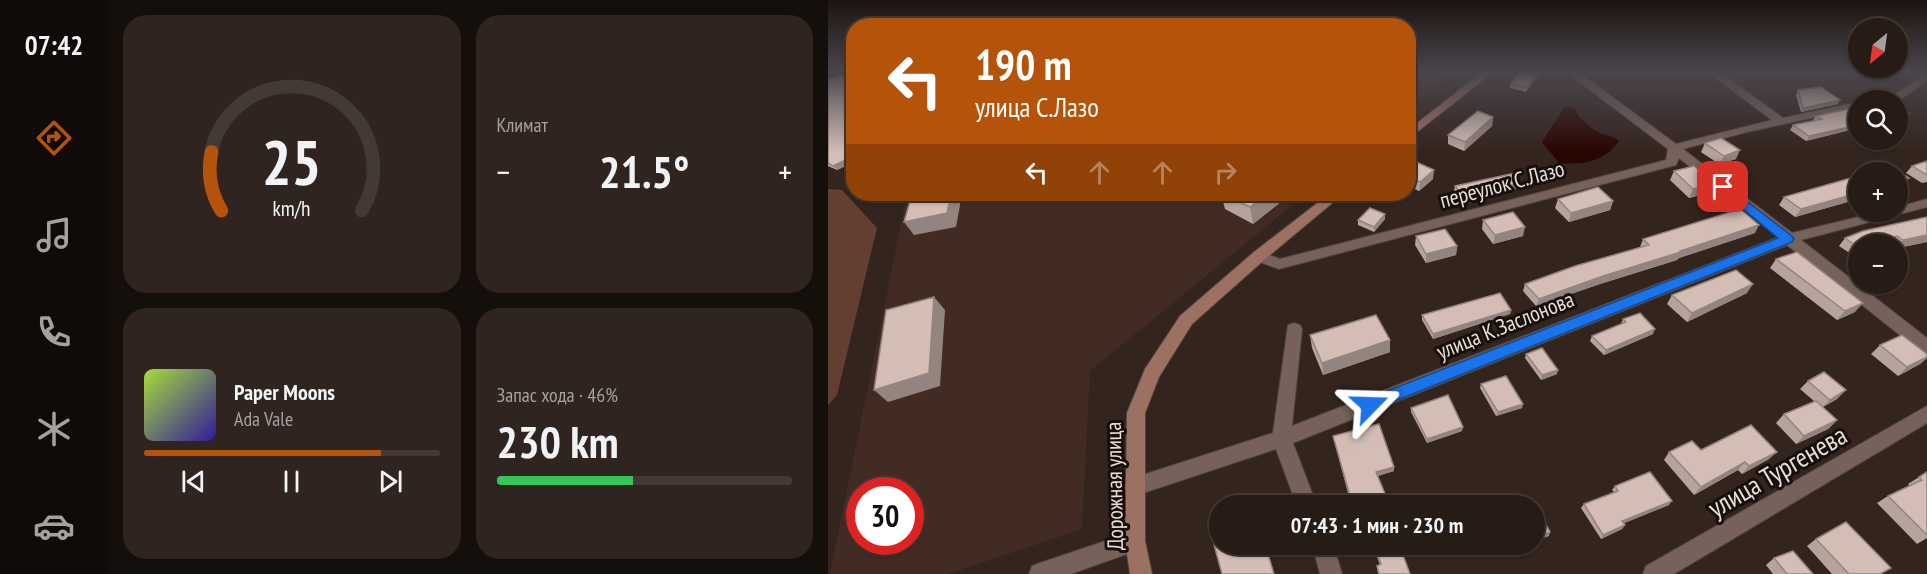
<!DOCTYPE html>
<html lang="ru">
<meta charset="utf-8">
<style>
body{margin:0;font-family:"PT Sans Narrow",sans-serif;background:#2f241f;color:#f1f3f6;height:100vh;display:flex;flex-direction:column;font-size:22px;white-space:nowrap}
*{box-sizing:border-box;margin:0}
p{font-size:20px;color:#a4a1a1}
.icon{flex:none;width:33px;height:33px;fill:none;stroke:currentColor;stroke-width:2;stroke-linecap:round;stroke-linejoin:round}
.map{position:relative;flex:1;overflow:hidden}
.panel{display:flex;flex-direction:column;gap:15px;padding:15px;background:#150f0c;width:720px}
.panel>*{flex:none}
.top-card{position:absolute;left:18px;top:18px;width:570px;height:183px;border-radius:24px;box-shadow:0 2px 4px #0004,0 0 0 2px #433935;background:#b45309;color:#fff;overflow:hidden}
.needle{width:39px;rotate:209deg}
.tools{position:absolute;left:1020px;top:18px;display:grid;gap:12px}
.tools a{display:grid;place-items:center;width:60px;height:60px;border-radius:50%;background:#271b16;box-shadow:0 2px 4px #0004,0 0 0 2px #433935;font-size:30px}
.speed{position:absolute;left:18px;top:477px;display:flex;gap:12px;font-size:30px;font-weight:700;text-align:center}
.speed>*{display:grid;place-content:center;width:78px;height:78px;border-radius:50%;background:#271b16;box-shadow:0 2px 4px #0004,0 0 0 2px #433935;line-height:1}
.speed .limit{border:9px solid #d22;background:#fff;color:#111}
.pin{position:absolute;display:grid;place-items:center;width:51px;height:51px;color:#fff;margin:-26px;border-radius:12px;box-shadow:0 3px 9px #0006}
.me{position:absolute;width:66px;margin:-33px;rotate:68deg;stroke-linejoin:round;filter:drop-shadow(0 0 4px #0008)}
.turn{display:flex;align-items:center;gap:21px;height:126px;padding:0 30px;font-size:27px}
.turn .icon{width:78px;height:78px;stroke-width:2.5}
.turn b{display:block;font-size:42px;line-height:51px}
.lanes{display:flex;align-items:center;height:57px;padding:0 30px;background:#0003;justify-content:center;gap:30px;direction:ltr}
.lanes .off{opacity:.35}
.big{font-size:45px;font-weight:700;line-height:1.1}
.panel .card{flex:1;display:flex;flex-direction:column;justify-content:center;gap:9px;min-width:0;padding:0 21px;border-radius:24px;background:#2f241f}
.panel .dial{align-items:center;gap:0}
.dial svg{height:156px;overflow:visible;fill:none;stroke:#433935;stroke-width:7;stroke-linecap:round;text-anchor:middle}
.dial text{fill:#f1f3f6;stroke:none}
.song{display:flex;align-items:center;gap:18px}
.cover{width:72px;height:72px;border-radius:9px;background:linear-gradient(135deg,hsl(80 70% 55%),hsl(250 70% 35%))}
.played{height:6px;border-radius:3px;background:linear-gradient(90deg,#b45309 80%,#433935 80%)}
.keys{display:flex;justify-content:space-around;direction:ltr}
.heat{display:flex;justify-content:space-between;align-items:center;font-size:33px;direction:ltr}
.charge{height:9px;border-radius:4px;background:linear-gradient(90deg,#34c759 46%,#433935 0)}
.panel .tiles{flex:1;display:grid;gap:15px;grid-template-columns:repeat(2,1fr)}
.trip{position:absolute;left:381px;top:495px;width:336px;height:60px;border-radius:30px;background:#271b16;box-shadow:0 2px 4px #0004,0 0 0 2px #433935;font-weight:700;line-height:60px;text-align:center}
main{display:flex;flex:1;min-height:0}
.menu{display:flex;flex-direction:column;width:108px;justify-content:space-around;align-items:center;background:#100b09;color:#a4a1a1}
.menu .icon{width:42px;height:42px}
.menu .active{color:#b45309}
.menu b{font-size:27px;color:#f1f3f6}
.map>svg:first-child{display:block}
.built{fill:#422b22;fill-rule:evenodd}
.green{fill:#633f32}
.water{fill:#290600}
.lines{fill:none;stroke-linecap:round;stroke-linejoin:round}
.street-casing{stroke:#51433e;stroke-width:2}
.secondary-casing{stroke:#51433e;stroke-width:2}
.street{fill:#76625b;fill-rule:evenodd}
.secondary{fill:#9d7162;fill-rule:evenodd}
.wall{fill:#b5a39c}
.shaded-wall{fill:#94847f}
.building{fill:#d3bdb5;stroke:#94847f;stroke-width:1.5}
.route{fill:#1a73e8;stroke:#114b97;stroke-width:1.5}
.labels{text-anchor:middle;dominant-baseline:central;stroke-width:6;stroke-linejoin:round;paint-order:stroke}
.street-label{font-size:22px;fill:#e9deda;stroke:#160f0c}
.near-street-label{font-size:27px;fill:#e9deda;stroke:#160f0c}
</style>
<main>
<nav class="menu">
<b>07:42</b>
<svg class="icon active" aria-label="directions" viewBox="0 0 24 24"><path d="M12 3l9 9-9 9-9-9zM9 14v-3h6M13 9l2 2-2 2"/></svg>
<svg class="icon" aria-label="music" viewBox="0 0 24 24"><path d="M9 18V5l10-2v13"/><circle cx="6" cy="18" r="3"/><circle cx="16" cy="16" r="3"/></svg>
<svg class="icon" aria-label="phone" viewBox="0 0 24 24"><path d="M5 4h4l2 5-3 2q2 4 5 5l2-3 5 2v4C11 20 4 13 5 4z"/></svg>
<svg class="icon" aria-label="climate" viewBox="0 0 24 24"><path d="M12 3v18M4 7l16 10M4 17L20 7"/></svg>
<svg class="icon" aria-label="car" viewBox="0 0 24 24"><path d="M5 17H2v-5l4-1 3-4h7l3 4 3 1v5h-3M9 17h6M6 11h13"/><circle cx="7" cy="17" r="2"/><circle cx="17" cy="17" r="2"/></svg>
</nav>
<section class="panel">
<div class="tiles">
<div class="card dial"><svg viewBox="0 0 100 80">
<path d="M14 69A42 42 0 1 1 86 69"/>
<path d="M14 69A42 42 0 0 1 9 39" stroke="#b45309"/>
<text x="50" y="56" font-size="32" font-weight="700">25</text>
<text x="50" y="72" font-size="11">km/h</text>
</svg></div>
<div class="card"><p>Климат</p>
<div class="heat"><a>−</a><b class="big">21.5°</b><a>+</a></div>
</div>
<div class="card">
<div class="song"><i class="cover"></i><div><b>Paper Moons</b><p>Ada Vale</p></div></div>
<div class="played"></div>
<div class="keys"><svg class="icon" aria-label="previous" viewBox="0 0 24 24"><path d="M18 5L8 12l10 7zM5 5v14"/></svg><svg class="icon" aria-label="pause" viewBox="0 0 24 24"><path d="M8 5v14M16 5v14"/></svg><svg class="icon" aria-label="next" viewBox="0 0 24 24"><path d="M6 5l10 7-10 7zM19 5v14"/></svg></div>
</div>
<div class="card"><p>Запас хода · 46%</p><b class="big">230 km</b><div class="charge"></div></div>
</div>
</section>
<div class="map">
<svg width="1099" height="574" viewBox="0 0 1099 574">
<rect width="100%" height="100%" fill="#34241e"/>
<!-- built -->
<path class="built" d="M581,71H627L581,109Z
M79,194H478L262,371L254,529L120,574H2ZM32,490H82V542H32Z"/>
<!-- green -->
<path class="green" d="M0,189L14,190L49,228L9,395L0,405Z"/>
<!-- water -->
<path class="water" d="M737,106L747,108C748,117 764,129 772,133C779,137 785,135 791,141C776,162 755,165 731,163L714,142Z"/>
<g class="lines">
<defs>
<path id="street" d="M737,71H749L848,144L944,120L878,71H890L955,118L1030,102V108L919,132L855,149L964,233L1051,212H1070V207L1099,199V207L973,240L1099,338V354L1093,352L959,245L465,443L489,506H469L448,449L306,496L299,494L296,487L299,480L445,433L460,325L466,323L472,325L474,329L464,426L951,237L851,158L848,165L451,269L426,260L424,256L426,252L431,251L452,259L838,160L840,149Z
M1099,73V81L1070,101L1059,100Z
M1099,406V423L846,574H815L818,566Z
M307,531L314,534L317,541L314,548L307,551L243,574H201L204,566L212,563Z
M484,544H505L514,574H492Z"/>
<path id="secondary" d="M656,71H667L580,139V130Z
M501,194H515L436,260L364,324L331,377L317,413V541L324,574H302L297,541L299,413L317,369L352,316L426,252Z"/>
</defs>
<!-- street casing -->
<use href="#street" class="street-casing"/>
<!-- secondary casing -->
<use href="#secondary" class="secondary-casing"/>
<!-- street -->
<use href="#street" class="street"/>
<!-- secondary -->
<use href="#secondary" class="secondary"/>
</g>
<!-- wall -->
<path class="wall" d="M693,71H713L698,92L682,88L683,83Z
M0,80H26V162L9,170L0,166Z
M970,90L1010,104L973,112L968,95Z
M1030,112V128L978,141L962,130L965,125L986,121L985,120L988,116Z
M665,117L664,126L636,151L620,144V135Z
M877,143L908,159L891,164L873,152Z
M1099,161V182L1094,183L1078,173L1084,166Z
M580,169L605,179L591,191L580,186Z
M846,171L885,184L881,193L861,198L842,180Z
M1030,176V199L967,217L951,205L956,197Z
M627,186L690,188L637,204L626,191Z
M393,194H463L425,224L397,209Z
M730,199L785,201L782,210L741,222L727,208Z
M557,219L546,232L530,225V220Z
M1092,219L1099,242L1070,248V244H1030V257L1029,258L1011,246L1017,238Z
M655,220L695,236L665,244L654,229Z
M927,233L851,258L849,260L772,284L708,306L695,291L697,284L812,247L815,239Z
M588,236L629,246L628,255L598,263L587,245Z
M948,259L1027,312L1009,320L942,268Z
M919,293L859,322L839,304L844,295Z
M683,310L682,314L605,339L594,320V315Z
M795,319L825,334L776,355L762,341L764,336L793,324Z
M482,335L562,352L495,375L484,348Z
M1052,345L1099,354V358L1092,364L1070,376L1043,354Z
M698,354L729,374L713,380L697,358Z
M980,381L1009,399L995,407L1009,420L1000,429L968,444L948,423L956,414L986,401L972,389Z
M653,384L694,408L668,416L652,388Z
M583,408L634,431L599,443L583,412Z
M505,436L566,467V471L550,476L562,506H515L513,499L521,497Z
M873,450L941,459L914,474L910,470L866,495L836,460L841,452Z
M1099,472V538L1089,544L1049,503L1060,496L1082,486L1080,484Z
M787,486L841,505L795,523L797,525L794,529L773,539L753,508L756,504L786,492L784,490Z
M988,539L1052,574H1004L979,546Z
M544,544H571L582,574H550L549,566L552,565Z
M670,544H700L675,555Z
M946,558L985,574H945L938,565Z"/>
<!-- shaded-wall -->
<path class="shaded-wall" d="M711,71H713L698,92L699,88Z
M1012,100L1010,104L973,112L975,108Z
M1081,113L1078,117L1070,119V116Z
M665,117L664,126L636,151L637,142Z
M1030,125V128L978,141L981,136Z
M912,150L908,159L891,164L896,156Z
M26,156V162L9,170L5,166Z
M606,170L605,179L591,191L592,182Z
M1081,178L1075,187L1070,188V182Z
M691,183L690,188L637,204L638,199Z
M885,184L881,193L861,198L865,189Z
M1030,193V199L967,217L973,209Z
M123,194H134L128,227L86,235L76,222Z
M439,194H463L425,224L422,207Z
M785,201L782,210L741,222L743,213Z
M557,214V219L546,232V227Z
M931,225L927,233L851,258L849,260L772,284L708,306L711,299L775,276Z
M697,227L695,236L665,244L667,235Z
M1099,235V242L1070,248V247L1075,240Z
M1069,236L1061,244H1048Z
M629,246L628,255L598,263V254Z
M925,284L919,293L859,322L864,313Z
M106,297L117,310L112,386L60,402L46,390Z
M1035,303L1027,312L1009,320L1017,311Z
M683,310L682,314L605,339V334Z
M827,329L825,334L776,355L778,350Z
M562,340V352L495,375L494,363Z
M1099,357L1092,364L1070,376L1079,367Z
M730,370L729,374L713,380L714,375Z
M1018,390L1009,399L993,408L1002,400Z
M695,404L694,408L668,416L670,412Z
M1009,420L1000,429L968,444L976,436Z
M635,427L634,431L599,443V439Z
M949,452L941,459L914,474L921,466Z
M917,462L910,470L866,495L873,487Z
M566,467V471L548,476V472Z
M844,501L841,505L792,525L794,521Z
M797,525L794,529L773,539L775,535Z
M722,532L721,536L706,542V539Z
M694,544H700L675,555L676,552Z"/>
<!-- building -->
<path class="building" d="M693,71H711L699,88L683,83Z
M12,75L26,80V156L5,166L0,163V80Z
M993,87L1012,100L975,108L970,90Z
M1070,107L1081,113L1070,116Z
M1025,108L1030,112V125L981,136L965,125L994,119L988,116Z
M650,111L665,117L637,142L620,135Z
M893,138L912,150L896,156L877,143Z
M1099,161V175L1084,166Z
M588,162L606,170L592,182L580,177V169Z
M866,166L885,184L865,189L846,171Z
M1063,167L1081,178L1070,182V172H1043Z
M688,173L691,183L638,199L627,186Z
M1030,176V193L973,209L956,197Z
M770,187L785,201L743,213L730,199Z
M84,194H123L119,213L76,222Z
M395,194H439L422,207Z
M542,208L557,214L546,227L530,220Z
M912,209L931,225L852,251L853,252L775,276L711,299L697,284L747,266L821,245L815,239Z
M685,212L697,227L667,235L655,220Z
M1099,217V235L1075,240L1069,236L1048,244H1030V247L1017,238L1035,231Z
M617,229L629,246L598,254L588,236Z
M969,252L1035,303L1017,311L948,259Z
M908,270L925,284L864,313L844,295Z
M672,293L683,310L605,334L594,315Z
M106,297L101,373L46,390L58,310Z
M812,313L827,329L778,350L764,336L798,322L795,319Z
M548,315L562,340L494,363L482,335Z
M1074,335L1099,354V357L1079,367L1052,345Z
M714,348L730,370L714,375L698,354Z
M996,372L1018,390L1002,400L980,381Z
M678,376L695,404L670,412L653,384Z
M620,395L635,427L599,439L583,408Z
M988,401L1009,420L976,436L956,414Z
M551,424L566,467L548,472L562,506H516L513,499L522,496L505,436Z
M923,425L949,452L921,466L917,462L873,487L841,452L864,441L873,450Z
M822,472L844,501L794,521L797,525L775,535L756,504L790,491L787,486Z
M1099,472V535L1060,496L1094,480L1091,477Z
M707,504L722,532L706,539V506H703Z
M1018,522L1063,568L1052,574H1021L988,539Z
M392,538V544H437L446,574H394L385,541Z
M545,544H571L582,574H551L549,566L553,564Z
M673,544H694L676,552Z
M965,551L985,574H959L946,558Z"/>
<!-- sky -->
<linearGradient id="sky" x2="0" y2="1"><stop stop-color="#1d1410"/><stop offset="0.47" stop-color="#4a454c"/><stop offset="1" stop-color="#4a454c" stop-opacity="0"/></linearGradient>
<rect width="1099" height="152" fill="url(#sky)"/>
<!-- route -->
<path class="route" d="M895,183L964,236L966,239L964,242L547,409L542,412L536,409L534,405L536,400L950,238L891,189V184Z"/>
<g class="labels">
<!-- street labels -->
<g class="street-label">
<text transform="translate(674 184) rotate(-15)">переулок С.Лазо</text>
<text transform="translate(677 325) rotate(-22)">улица К.Заслонова</text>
<text transform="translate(286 486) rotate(-91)">Дорожная улица</text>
</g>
<!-- near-street labels -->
<g class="near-street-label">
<text transform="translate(949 471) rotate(-30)">улица Тургенева</text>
</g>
</g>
</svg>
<div class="tools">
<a><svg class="needle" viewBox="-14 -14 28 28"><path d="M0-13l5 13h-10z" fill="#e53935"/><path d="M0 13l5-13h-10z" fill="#a4a1a1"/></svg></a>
<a><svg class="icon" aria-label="search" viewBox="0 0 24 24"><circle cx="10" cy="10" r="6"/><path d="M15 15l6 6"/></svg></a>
<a>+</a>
<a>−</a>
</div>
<div class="speed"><div class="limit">30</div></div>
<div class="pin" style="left:895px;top:187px;background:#d93025"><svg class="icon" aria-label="arrive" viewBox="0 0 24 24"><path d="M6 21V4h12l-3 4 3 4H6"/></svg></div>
<svg class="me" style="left:542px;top:405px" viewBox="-20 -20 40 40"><path d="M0-17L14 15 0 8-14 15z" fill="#1a73e8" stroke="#fff" stroke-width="4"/></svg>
<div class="trip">07:43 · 1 мин · 230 m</div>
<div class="top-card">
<div class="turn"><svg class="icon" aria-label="left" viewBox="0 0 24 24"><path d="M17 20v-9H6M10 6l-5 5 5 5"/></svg><div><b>190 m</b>улица С.Лазо</div></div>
<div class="lanes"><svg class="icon" aria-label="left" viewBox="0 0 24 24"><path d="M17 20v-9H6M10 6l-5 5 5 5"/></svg><svg class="icon off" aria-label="ahead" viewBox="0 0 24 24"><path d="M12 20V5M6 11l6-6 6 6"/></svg><svg class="icon off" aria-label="ahead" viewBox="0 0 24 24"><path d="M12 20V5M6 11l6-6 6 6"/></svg><svg class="icon off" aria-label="right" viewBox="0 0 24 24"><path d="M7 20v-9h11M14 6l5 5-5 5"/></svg></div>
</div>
</div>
</main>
